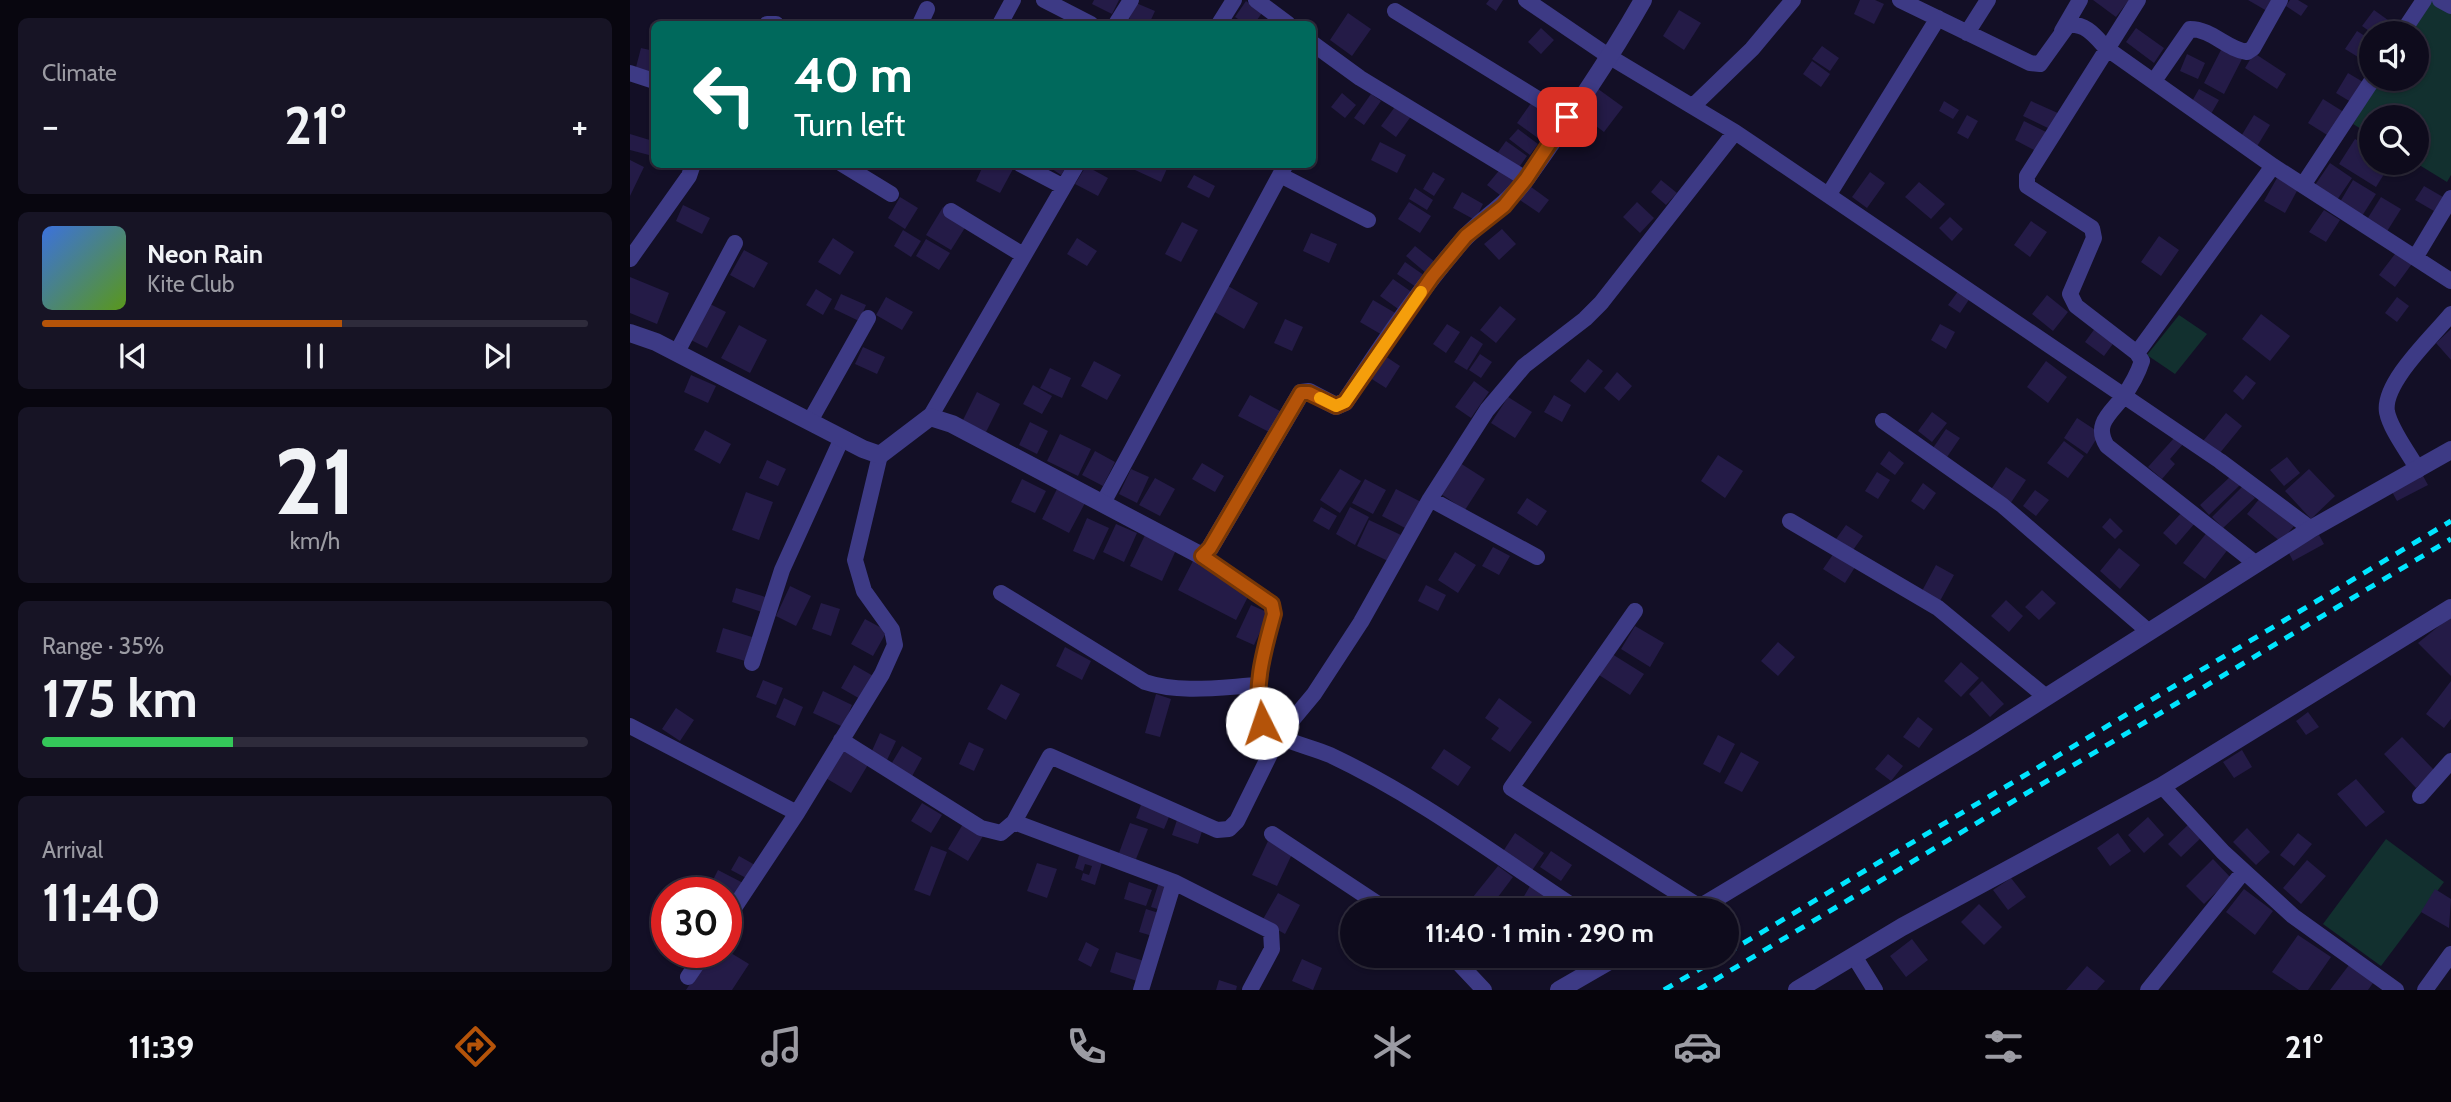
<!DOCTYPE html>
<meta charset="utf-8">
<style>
body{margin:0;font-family:Cabin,sans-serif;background:#171425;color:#f1f3f6;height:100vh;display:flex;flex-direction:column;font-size:26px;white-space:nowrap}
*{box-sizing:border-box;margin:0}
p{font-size:23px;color:#9b9ba3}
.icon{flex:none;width:38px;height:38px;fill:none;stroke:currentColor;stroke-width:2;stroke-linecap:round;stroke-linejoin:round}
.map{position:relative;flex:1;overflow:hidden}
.sheet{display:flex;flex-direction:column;gap:18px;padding:18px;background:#08060f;width:630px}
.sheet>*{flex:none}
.guide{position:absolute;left:21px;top:21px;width:665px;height:147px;border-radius:10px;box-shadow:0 2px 5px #0004,0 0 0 2px #2e2b3b;background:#00695c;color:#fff;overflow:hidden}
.controls{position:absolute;left:1729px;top:21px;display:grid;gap:14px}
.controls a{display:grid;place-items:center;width:70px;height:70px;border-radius:50%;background:#0e0b1c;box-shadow:0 2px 5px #0004,0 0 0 2px #2e2b3b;font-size:35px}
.speed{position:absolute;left:21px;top:877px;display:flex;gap:14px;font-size:35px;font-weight:700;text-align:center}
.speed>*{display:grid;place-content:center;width:91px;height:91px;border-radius:50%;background:#0e0b1c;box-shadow:0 2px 5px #0004,0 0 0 2px #2e2b3b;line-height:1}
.speed .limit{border:10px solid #d22;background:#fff;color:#111}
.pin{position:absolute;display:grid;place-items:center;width:60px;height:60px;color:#fff;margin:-30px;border-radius:14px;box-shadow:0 4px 10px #0006}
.me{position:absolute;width:77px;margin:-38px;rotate:356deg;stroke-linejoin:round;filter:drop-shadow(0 0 5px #0008)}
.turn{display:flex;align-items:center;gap:24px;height:147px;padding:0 28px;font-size:32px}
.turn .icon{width:91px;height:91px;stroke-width:2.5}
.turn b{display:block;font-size:49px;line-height:60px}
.big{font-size:52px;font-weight:700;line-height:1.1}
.sheet .widget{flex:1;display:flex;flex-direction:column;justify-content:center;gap:10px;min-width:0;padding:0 24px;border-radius:10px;background:#171425}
.sheet .dial{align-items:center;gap:0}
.dial b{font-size:91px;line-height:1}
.song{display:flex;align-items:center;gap:21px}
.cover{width:84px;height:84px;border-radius:10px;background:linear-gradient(135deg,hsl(220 70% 55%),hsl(90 70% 35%))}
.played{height:7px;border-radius:4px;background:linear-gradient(90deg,#b45309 55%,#2e2b3b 55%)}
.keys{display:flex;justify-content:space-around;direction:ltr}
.heat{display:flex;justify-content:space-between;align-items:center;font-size:38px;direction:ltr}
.charge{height:10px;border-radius:5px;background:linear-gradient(90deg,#34c759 35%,#2e2b3b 0)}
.trip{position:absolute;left:710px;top:898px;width:399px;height:70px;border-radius:35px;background:#0e0b1c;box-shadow:0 2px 5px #0004,0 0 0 2px #2e2b3b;font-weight:700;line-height:70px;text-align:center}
.menu{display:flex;height:112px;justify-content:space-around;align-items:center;background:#06040b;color:#9b9ba3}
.menu .icon{width:49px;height:49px}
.menu .current{color:#b45309}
.menu b{font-size:32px;color:#f1f3f6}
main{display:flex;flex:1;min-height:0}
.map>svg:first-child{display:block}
.green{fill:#12302f}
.building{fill:#241b47}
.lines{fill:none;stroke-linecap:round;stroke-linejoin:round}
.minor{stroke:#3d3a85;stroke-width:16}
.tertiary{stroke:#3d3a85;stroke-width:18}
.rail{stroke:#00e5ff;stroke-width:5;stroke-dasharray:10 9;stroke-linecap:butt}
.route-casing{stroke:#753606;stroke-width:18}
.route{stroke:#b45309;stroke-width:12}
.slow{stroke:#f59e0b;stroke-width:12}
</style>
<main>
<section class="sheet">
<div class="widget"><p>Climate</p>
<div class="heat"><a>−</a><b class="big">21°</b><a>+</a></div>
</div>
<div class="widget">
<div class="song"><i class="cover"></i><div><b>Neon Rain</b><p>Kite Club</p></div></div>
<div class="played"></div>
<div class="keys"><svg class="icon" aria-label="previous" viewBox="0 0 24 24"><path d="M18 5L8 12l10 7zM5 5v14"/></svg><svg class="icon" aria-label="pause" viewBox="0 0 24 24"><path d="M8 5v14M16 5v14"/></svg><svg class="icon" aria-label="next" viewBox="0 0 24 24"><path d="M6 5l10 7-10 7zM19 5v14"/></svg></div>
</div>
<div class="widget dial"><b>21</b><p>km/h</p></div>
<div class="widget"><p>Range · 35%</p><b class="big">175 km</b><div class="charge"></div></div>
<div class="widget"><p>Arrival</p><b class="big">11:40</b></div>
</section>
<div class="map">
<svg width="1821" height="990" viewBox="0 0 1821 990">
<rect width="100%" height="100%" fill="#130f26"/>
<!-- green -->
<path class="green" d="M1798,0H1821V175L1817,182L1786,163L1787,117H1741V135L1723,124L1750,79H1787V33H1778Z
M1549,315L1577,334L1545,374L1517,355Z
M1756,839L1814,882L1751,966L1693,924Z"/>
<!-- building -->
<path class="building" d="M464,0H489L482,14L462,4Z
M859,0H873L866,11L856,4Z
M1230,0H1245L1254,4L1244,24L1224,14Z
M1463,0H1499L1486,17Z
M1618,0H1644L1637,11Z
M1660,0H1668L1678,6L1671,16L1656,6Z
M616,1L632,13L624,24H616L605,17Z
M506,3L525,11L519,24H497Z
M1049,10L1071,23L1054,50L1033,36Z
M1744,10L1769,28L1765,33H1742L1732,26Z
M718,13L741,29L722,56L700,40Z
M911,28L924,40L911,54L898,42Z
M1506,28L1534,48L1524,63L1496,42Z
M1727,31L1741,40V65L1715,49Z
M1192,46L1209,58L1200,71L1182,59Z
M11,48L24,51L21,75L5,71Z
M1592,48L1612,59L1594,94L1574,83Z
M1624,53L1656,74L1647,89L1615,68Z
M1557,54L1575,63L1568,79L1550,71Z
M1182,61L1200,74L1191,87L1173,74Z
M1718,73L1738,85L1726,105L1706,93Z
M964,86L993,107L974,132L946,111Z
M1569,89L1589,100L1581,114L1561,103Z
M712,93L726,105L715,118L701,107Z
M741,94L751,101L734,125L724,118Z
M904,99L930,117L912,141L887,123Z
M1693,99L1717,114L1702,138L1678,123Z
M1314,101L1329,110L1323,119L1309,111Z
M1401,101L1430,114L1422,130L1393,116Z
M767,104L782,115L766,137L751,126Z
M1337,115L1348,121L1338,139L1327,133Z
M1624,115L1640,125L1626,148L1610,138Z
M1394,121L1416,132L1406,151L1385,140Z
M888,129L908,144L900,155L879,139Z
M0,134L23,141L19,155L0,150Z
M1725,139L1741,148V163H1761L1746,187L1709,164Z
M876,141L897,156L887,170L866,155Z
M750,142L776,155L767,173L741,160Z
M0,160L14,167L0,196Z
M1700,163L1722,178L1707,200L1685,185Z
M354,164H374L383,169L370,193L346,181Z
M415,164H438L431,175Z
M507,164H539L531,182L505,170Z
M456,166L478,178L468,196L445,184Z
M872,167L889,181L875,199L857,185Z
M803,172L815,179L804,196L793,189Z
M1240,172L1255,183L1237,208L1222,197Z
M564,175L585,186L579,198L557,187Z
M1647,178L1668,189L1655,213L1634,201Z
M1031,180L1047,193L1036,205L1021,192Z
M1723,180L1746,194L1732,216L1710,202Z
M1289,182L1315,204L1301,219L1275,197Z
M897,184L919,200L909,213L887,198Z
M1794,186L1813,197L1804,211L1785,200Z
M785,188L803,200L797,210L779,199Z
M832,192L853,204L845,220L823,208Z
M270,197L288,208L275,229L258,218Z
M1751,197L1771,209L1756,233L1736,221Z
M779,202L801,216L790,233L768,219Z
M1007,202L1024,218L1010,233L993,217Z
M53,205L80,218L72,234L46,221Z
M313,207L338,223L321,250L296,235Z
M1694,210L1710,220L1696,242L1679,232Z
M1320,217L1333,229L1322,241L1309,228Z
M1401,221L1417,232L1400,257L1384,245Z
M552,222L568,230L551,262L535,254Z
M872,229L886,244L869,260L854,244Z
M273,230L291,241L281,257L264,246Z
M681,233L707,244L699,263L673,251Z
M1529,236L1549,250L1531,276L1511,262Z
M203,238L224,252L210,275L188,262Z
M447,238L467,251L457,266L437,254Z
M296,239L320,253L309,270L286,256Z
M785,246L805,262L796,273L776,256Z
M114,250L138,263L124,288L100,275Z
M1768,250L1784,261L1765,287L1749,275Z
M775,262L798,278L789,289L767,274Z
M0,277L39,293L27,324L0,313Z
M763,279L783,293L771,311L750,296Z
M598,286L628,303L614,329L583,311Z
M186,289L202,299L193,315L176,305Z
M1329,290L1340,298L1330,313L1318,305Z
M211,294L236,305L229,321L204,309Z
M1417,295L1438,312L1423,331L1402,314Z
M256,297L283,312L272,330L246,315Z
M1767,297L1779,306L1767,322L1755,313Z
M743,300L767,314L754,336L730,322Z
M80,304L96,312L77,348L61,340Z
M870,306L886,319L866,343L850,330Z
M1631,314L1660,336L1640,361L1612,339Z
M655,319L673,327L662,351L644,343Z
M817,324L830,332L816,353L803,344Z
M1310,324L1325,332L1316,349L1301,340Z
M109,325L137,340L120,373L91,358Z
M1466,327L1485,341L1474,356L1455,342Z
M1821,329V360L1806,343Z
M841,336L853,344L837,370L824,362Z
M233,347L255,357L247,374L225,364Z
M752,354L770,366L756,388L737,376Z
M850,354L862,362L851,378L839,370Z
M958,359L973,371L955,393L940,381Z
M464,361L491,375L477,400L451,386Z
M1416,361L1437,377L1418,403L1397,387Z
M420,368L441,378L432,398L410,388Z
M987,372L1002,386L989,401L974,388Z
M61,375L86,386L78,403L54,392Z
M1616,375L1626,383L1613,400L1603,391Z
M844,381L859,392L841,418L825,407Z
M403,385L422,396L412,414L393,404Z
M347,392L370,404L356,432L333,420Z
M620,395L652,412L641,433L608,416Z
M924,395L941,405L932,422L914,412Z
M878,397L902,412L885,438L861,423Z
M1302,412L1317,423L1302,442L1288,431Z
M1596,413L1612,426L1589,454L1573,441Z
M1447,418L1470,433L1457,454L1434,438Z
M400,422L418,431L407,454L389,445Z
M1316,429L1330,438L1317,457L1303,448Z
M75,430L101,444L90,464L64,450Z
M430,434L461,449L448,476L417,461Z
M1545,437L1553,444L1540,459L1545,464L1532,479L1518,467Z
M1434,441L1454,456L1438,478L1417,463Z
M465,451L485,462L473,486L452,475Z
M1259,451L1274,463L1265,475L1250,464Z
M1088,455L1113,471L1095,498L1071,481Z
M1657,457L1670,473L1654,486L1640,470Z
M137,460L156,469L148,486L129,478Z
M572,463L594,476L585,492L562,479Z
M830,463L855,479L835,510L811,494Z
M1376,467L1396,480L1380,504L1360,491Z
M501,469L519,477L507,503L489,494Z
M710,469L731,481L710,513L690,500Z
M1679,469L1705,496L1681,519L1655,491Z
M1247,472L1260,480L1248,499L1235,491Z
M1792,474L1798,485L1767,501L1761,490Z
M1601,476L1610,485L1579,515L1570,505Z
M525,478L545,489L530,516L509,505Z
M392,479L416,491L405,513L381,502Z
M735,479L756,490L743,514L722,503Z
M1293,483L1306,493L1294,510L1281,501Z
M1613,486L1625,498L1593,528L1582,517Z
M427,489L455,503L439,533L412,519Z
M766,489L791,502L777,529L752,516Z
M1405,490L1419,500L1406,516L1393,506Z
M116,492L143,502L129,540L102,530Z
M897,498L917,511L907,526L887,513Z
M1630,498L1664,526L1651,542L1617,514Z
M691,507L707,516L699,530L683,521Z
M720,507L739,517L725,545L706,534Z
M1553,511L1566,522L1546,545L1533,533Z
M457,518L479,528L464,560L443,551Z
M1480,518L1493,531L1485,539L1472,527Z
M739,520L771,535L758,561L727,546Z
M486,524L507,533L494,562L473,552Z
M1216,525L1233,536L1223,550L1206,539Z
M1578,531L1599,548L1575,579L1553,563Z
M515,535L546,550L532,581L500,566Z
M1689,535L1694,544L1663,561L1658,551Z
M863,547L880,556L869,575L852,566Z
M1489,548L1510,565L1490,589L1470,571Z
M1206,550L1227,564L1215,583L1193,569Z
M825,552L846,565L828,593L808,580Z
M563,561L621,591L606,620L548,590Z
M1306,565L1324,575L1310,601L1292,591Z
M796,585L816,595L808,611L788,601Z
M160,586L181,596L166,626L146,616Z
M106,588L139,598L135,613L102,602Z
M1412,590L1426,603L1409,620L1395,607Z
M1376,600L1393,616L1379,632L1361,616Z
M191,603L210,609L201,636L182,629Z
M621,605L639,613L624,645L606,637Z
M1820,617L1821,618V676L1788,643Z
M235,619L257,631L243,656L221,644Z
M1005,626L1034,643L1020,667L991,649Z
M93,628L122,637L115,661L86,652Z
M1148,642L1165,657L1148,676L1131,661Z
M435,647L461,661L452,680L426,666Z
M982,654L1014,674L1000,695L969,675Z
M1331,662L1349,678L1331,697L1314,681Z
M224,665L245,677L232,700L211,688Z
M133,680L153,688L146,705L126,697Z
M1352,681L1374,704L1360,717L1339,694Z
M1821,681V719L1814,728L1796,714Z
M371,684L390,694L376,720L357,709Z
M193,691L222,705L213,727L183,713Z
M526,694L541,699L530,737L515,733Z
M154,698L173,707L165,726L146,717Z
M869,698L902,722L880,752L861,739L869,728L855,718Z
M46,708L64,720L50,741L32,729Z
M1678,712L1689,727L1676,735L1666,721Z
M1288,717L1303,729L1289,748L1273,737Z
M250,733L266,741L257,760L241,753Z
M1088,735L1105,744L1090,773L1073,764Z
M1772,737L1804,770L1786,788L1754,754Z
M339,742L354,749L344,771L329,764Z
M272,746L292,758L281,778L260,766Z
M212,747L239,763L221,793L194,777Z
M814,749L841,767L828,786L801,768Z
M1612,750L1622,767L1604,778L1593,762Z
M1111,752L1129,762L1112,792L1094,783Z
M1258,754L1273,766L1261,781L1245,769Z
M1726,779L1755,812L1736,827L1707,794Z
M512,802L541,812L534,829L506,818Z
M292,803L312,815L301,833L281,821Z
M548,817L574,825L568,844L542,835Z
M1518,817L1534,835L1514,853L1498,835Z
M500,823L518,829L506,859L489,853Z
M1560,823L1573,836L1551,857L1538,844Z
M333,824L353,836L338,861L318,849Z
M1617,828L1640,852L1626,865L1603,842Z
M885,833L914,853L901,872L872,853Z
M1488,833L1501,851L1480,866L1467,848Z
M1668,833L1682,844L1664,866L1650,855Z
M638,841L663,852L647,886L622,875Z
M301,846L317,852L300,896L284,890Z
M921,851L942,865L931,881L910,867Z
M450,852L472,862L465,885L451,880L453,873L459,875L462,866L455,864L453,871L445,868Z
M109,856L125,865L118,879L101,870Z
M1583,859L1601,878L1574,904L1556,886Z
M1677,860L1696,876L1671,904L1653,888Z
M407,863L427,869L417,898L397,891Z
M868,866L883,877L859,909L843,897Z
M88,870L115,884L105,904L96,899V892L78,890Z
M1381,878L1396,897L1378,910L1363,890Z
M499,882L522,890L516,906L494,899Z
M529,882L542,886L534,911L521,907Z
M900,886L916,896L907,910H886Z
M1614,889L1643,911L1625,935L1596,912Z
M1805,889L1821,899L1819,928L1791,912Z
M648,893L670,905L655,934L632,921Z
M1349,904L1372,927L1354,945L1331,922Z
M516,909L532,914L526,937L509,932Z
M1668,935L1701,957L1678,990H1669L1642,972Z
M1282,939L1298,960L1276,977L1260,956Z
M456,942L469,949L461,967L448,960Z
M96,950L119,964L102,990H56L81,952H96Z
M486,952L514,961L507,981L480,972Z
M672,959L692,968L683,990L662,981Z
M1719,965L1743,983L1738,990H1700Z
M1457,966L1475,981L1467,990H1436Z
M589,980L607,986L606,990H586Z"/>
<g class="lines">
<!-- minor -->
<path class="minor" d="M414,0L461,24
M626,0L658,24
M896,0L980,57L1105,132
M1270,0L1400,63L1410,64L1438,25C1456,23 1465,36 1476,48L1643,166L1821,281
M1508,0L1397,176V186L1462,228L1464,238L1440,294L1446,306L1507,353L1512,361C1508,373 1501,386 1493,397C1481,413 1463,424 1477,446L1625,563
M1810,0L1821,6
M765,11L937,117
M137,24H146
M290,24L297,9
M370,24L383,0
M486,24L501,0
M589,24L604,0
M1432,31L1450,0
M1337,33L1358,0
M1772,33L1794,0
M682,43L730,78L896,179
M0,73L24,81
M1524,81L1560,29C1582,29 1596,49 1617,52L1623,48L1650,0
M1063,106L1122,49L1163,0
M212,164L261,194
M390,164L432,186
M650,175L738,220
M1673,185L1743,79
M1199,194L1308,18
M321,211L393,255
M1785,258L1821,198
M0,259L59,176L63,164
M47,352L105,243
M1507,353L1643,166
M300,417L447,164
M180,421L238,318
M1253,421L1372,505L1518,631
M1788,470C1779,453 1761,431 1757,412C1752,383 1803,336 1821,314
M800,499L907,557
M473,503L656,164
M1160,521L1308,608L1416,697
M572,556L642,604L644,614C638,635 619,706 633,724C647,741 680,746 700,755C791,798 865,855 949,910
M371,593L515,682C551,694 592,687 629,685
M1005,611L881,788L1070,907
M122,663L152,570L212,438
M0,726L167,813
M211,740L351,828L371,833L384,822
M1532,786L1593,852L1663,916L1766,990
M1790,796L1821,761
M642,834L757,910
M96,920L167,813L252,674L265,645L262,630L234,591L225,560L250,455
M822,956L854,990
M1224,956L1245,990
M58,977L75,952
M511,990L544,882
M620,990L642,949L641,931L544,882L384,822L420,756L587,830L599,829L607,821L649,736L684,694L731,622L800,499L857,410L894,366L955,319L971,303L1105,132L1590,461L1681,529
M1518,990L1614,871
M1795,990L1821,954"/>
<!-- tertiary -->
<path class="tertiary" d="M0,333L26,342L233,449L250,455L300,417L322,424L572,556L580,548L671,393L679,392L706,406L715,402C751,347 788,292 831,242C851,219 878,205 896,179C937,121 978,62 1013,0
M1066,910L1344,743L1681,529L1821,450
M929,990L988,956
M1167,990L1272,927L1532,786L1821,608"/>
<!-- rail -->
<path class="rail" d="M1097,953L1821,521
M1034,990L1092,956
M1068,990L1821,539"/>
</g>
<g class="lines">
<defs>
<path id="route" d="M632,723C622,689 635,647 644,614L642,604L572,556L580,548L671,393H679L706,406L715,402L802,277L836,236L874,206L896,179L937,117"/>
</defs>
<!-- route casing -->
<use href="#route" class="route-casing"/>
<!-- route -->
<use href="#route" class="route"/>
<!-- slow -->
<path class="slow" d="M690,398L706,406L715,402L791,292"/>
</g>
</svg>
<div class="controls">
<a><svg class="icon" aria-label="sound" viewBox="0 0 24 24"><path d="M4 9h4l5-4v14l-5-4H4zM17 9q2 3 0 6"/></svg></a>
<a><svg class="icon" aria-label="search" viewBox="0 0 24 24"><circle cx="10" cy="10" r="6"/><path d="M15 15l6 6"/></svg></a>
</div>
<div class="speed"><div class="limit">30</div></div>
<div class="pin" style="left:937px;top:117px;background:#d93025"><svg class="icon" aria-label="arrive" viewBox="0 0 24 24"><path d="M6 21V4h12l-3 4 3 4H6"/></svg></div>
<svg class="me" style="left:632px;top:723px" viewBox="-20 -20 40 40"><circle r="19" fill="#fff"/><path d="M0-13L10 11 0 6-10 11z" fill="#b45309"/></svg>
<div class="trip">11:40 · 1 min · 290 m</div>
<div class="guide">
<div class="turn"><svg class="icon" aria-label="left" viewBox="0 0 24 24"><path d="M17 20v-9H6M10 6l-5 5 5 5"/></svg><div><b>40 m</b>Turn left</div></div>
</div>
</div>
</main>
<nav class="menu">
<b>11:39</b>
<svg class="icon current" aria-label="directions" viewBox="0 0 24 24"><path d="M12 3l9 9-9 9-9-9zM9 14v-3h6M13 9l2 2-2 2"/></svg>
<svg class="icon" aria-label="music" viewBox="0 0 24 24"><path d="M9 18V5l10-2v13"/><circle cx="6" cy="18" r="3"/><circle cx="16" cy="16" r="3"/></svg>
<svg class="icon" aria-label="phone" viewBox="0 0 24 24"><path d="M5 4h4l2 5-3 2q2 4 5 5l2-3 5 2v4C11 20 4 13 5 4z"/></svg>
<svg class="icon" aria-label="climate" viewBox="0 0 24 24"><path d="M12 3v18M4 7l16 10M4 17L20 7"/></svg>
<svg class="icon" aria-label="car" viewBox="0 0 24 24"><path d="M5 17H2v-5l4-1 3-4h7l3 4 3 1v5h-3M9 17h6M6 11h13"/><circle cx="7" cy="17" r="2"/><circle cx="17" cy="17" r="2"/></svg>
<svg class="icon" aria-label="filters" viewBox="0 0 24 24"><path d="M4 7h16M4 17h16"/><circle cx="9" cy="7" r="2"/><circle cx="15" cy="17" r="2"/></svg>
<b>21°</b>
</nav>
